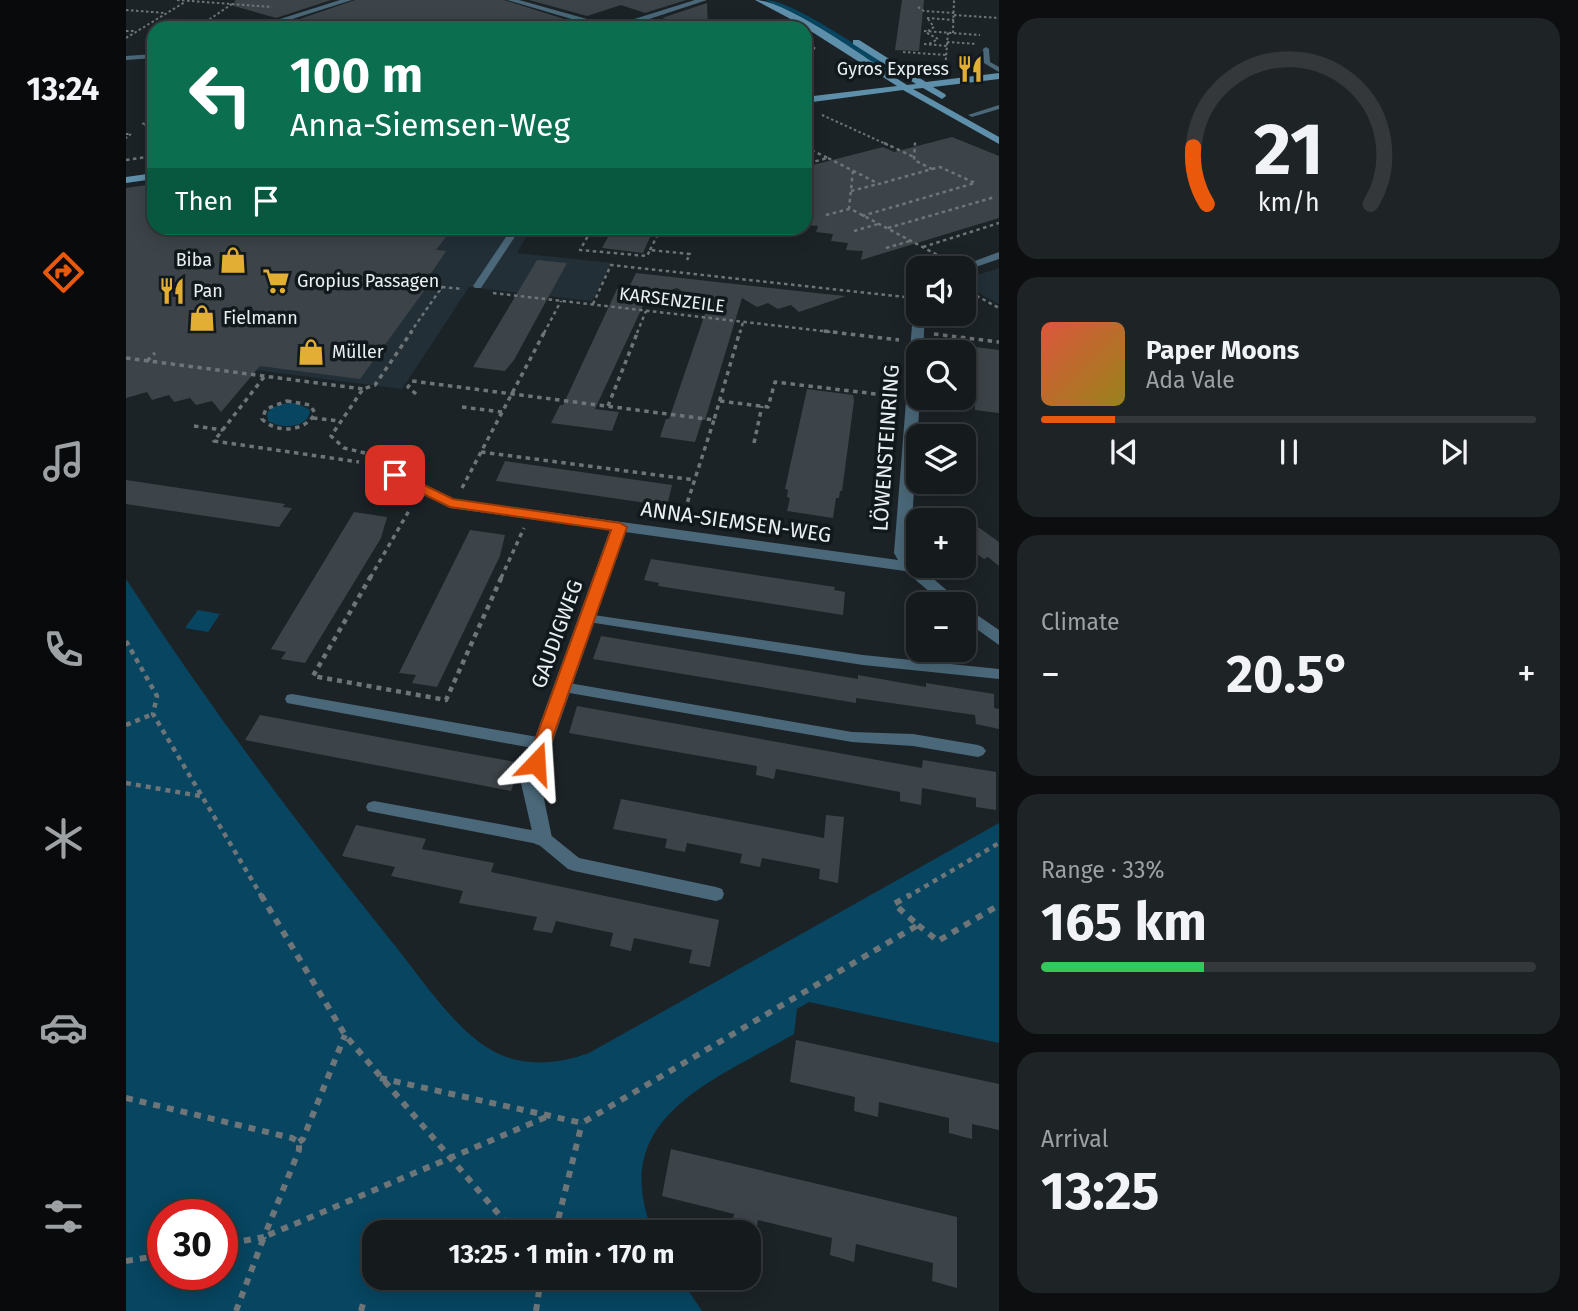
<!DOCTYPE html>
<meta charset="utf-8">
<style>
body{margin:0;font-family:"Fira Sans",sans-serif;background:#1e2326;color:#f1f3f6;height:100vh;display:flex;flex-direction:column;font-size:26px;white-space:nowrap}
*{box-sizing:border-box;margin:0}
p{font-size:23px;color:#9da1a4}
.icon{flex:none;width:38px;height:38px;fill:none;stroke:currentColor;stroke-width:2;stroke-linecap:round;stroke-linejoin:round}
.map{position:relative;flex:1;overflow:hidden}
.sheet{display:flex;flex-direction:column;gap:18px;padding:18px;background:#0c0e10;width:579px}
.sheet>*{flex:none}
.guide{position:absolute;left:21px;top:21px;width:665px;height:214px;border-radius:21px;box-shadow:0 4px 18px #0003,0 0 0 2px #34383b;background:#0b6e4f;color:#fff;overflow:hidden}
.controls{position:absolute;left:780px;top:256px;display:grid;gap:14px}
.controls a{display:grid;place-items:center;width:70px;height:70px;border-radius:14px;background:#151a1d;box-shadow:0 4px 18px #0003,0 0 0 2px #34383b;font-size:35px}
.speed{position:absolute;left:21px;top:1199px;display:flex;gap:14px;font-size:35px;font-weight:700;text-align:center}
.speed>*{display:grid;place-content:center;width:91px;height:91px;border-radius:50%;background:#151a1d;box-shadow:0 4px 18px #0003,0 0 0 2px #34383b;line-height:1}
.speed .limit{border:10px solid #d22;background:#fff;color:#111}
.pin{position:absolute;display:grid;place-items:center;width:60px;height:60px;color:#fff;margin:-30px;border-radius:14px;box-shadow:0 4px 10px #0006}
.me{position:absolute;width:77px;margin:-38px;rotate:20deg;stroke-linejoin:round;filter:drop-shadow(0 0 5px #0008)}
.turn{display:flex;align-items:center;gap:24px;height:147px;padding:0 28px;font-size:32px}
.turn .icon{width:91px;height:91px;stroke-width:2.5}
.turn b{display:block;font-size:49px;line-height:60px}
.then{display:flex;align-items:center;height:66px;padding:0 28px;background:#0003;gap:14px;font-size:26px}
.big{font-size:52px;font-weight:700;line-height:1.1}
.sheet .tile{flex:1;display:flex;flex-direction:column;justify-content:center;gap:10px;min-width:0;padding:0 24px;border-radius:21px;background:#1e2326}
.sheet .dial{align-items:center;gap:0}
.dial svg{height:182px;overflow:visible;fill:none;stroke:#34383b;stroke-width:7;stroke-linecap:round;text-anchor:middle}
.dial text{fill:#f1f3f6;stroke:none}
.song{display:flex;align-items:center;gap:21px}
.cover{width:84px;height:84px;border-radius:10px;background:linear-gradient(135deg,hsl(10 70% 55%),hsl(50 70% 35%))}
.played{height:7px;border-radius:4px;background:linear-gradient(90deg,#ea580c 15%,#34383b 15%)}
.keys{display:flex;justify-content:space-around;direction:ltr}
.heat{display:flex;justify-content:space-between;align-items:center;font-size:38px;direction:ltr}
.charge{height:10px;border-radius:5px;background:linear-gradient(90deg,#34c759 33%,#34383b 0)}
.trip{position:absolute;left:236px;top:1220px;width:399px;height:70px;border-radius:21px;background:#151a1d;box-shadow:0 4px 18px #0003,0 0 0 2px #34383b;font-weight:700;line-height:70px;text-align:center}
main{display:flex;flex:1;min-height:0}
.tabs{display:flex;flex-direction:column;width:126px;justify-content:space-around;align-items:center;background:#080a0c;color:#9da1a4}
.tabs .icon{width:49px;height:49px}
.tabs .selected{color:#ea580c}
.tabs b{font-size:32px;color:#f1f3f6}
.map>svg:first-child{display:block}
.built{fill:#222f37}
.green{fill:#074560;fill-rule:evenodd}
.building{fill:#3d4449}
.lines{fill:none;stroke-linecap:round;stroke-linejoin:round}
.path-far4{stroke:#6e7578;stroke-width:2;stroke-dasharray:2.5 2.5;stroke-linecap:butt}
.path-far3{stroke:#6e7578;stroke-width:2.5;stroke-dasharray:3.5 3.5;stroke-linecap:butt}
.path-far2{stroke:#6e7578;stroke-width:3.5;stroke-dasharray:4.5 4.5;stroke-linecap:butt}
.path-far1{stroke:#6e7578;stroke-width:4.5;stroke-dasharray:5 5;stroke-linecap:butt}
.path{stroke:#6e7578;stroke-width:6;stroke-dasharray:7 7;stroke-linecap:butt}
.lane{fill:#4a6879;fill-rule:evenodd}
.street{fill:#4a6879;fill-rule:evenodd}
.secondary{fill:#5f90ab;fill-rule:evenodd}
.route{fill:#ea580c;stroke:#983908;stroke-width:2}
.labels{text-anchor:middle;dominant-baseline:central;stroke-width:7;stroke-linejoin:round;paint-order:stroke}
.far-poi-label{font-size:18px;fill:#eaeff2;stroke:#12191d;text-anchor:start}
.far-street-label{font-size:18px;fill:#eaeff2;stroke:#12191d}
.street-label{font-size:21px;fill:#eaeff2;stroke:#12191d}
</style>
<main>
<nav class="tabs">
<b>13:24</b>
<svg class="icon selected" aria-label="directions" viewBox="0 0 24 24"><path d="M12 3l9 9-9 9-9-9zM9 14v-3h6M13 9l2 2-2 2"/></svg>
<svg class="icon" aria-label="music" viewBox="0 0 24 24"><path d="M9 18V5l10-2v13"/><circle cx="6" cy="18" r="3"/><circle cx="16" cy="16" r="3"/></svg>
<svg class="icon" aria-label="phone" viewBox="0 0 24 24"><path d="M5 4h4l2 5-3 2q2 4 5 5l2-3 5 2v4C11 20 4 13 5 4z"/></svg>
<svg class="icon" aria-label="climate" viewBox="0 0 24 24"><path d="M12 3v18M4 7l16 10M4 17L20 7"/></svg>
<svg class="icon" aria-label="car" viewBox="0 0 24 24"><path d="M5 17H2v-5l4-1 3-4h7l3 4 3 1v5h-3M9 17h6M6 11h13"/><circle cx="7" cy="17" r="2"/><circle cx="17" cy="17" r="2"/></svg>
<svg class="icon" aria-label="filters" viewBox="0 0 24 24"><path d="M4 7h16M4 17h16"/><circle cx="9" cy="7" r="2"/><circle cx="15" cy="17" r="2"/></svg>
</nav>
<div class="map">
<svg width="873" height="1311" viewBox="0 0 873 1311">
<rect width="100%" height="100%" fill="#1c2327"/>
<!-- built -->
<path class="built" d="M28,184V228H405L391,253L486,263L466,301L343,287L276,389L0,353V188Z
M873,268V304L838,285V279Z"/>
<!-- green -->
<path class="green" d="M639,0C668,0 748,58 777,75L768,76L671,16Z
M171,403L184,410C183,429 155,429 142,421L141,413C148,404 159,403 171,403Z
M0,579C82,705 172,825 266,942C293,975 326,1026 362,1048C393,1068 430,1065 463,1053L873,823V1043L683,1002L671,1009L668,1034C588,1081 480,1117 527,1232H248V1278H554L576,1311H0ZM37,1214H96V1274H37Z
M72,610L94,614L82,632L59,628Z"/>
<!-- building -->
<path class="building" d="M109,0H205L150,18L108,6Z
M229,0H378L457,25L458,28H185L165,22Z
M403,0H560L519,13L495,5L461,16Z
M776,0H798L793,51L769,50Z
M581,3L582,28H536L545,20L536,18Z
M826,137L873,156V218L735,260L737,251L720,250L722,243L705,241L707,234L690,232L692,226L679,225V167L757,147L768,152Z
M28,184V228H327L310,250L320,251L298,284H303L234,379L134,366L95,412L86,401L70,405L64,398L48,402L43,395L26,400L21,392L0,398V188Z
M487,228H528L517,253L476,248Z
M411,260L441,263L388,360L379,371L347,367Z
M510,273L699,294L720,296L673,312L665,305L652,309L642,303L631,307L616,298L579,420H576L569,442L534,437L540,419H543L581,308L551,288L521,297L469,409L493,412L486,431L425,423L434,405H437L491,289L504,285Z
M849,347L873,350V413L849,410Z
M681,389L727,395L728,401L716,491H714L713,498H710L707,518L661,511L664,498L661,497L662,490L659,489Z
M379,461L469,474L546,485L541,506L370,481Z
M0,480L159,504L157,507L166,508L153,527L0,504Z
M228,512L261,517L255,538L179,663L155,659L160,652L145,649Z
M838,517L873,542V566L862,557L858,559L838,545Z
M344,530L379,535L374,556L311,687L286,683L290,675L273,673Z
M525,559L709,587L708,590L719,592L717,615L532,586L533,583L518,580Z
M475,636L732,679V675L800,687V683L868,694V708L873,709V729L850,724L849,715L730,698V703L467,659Z
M451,706L796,768L797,760L870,772V810L850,807V798L796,788L795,805L774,801V792L650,769L648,779L630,775L631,766L443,733Z
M134,715L274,741L395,763L385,791L119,740Z
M495,799L698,838L700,815L718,817L712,883L693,879L694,869L636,858L634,867L614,863L616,854L561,843L559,852L539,848L541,839L487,829Z
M230,825L300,839L296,849L368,863L365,872L593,920L584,967L563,963L566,950L508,938L505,951L484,946L487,933L430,921L426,933L407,930L411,917L333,903L337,891L265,876L269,867L216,856Z
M670,1040L873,1084V1130L846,1124V1139L823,1133V1118L753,1102L752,1117L728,1111L729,1097L664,1082Z
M545,1149L831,1217V1288L806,1281L807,1263L730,1244L728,1262L704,1255L706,1238L632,1220L630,1232H605L608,1214L536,1196Z"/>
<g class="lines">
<!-- path-far4 -->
<path class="path-far4" d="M51,0L146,7
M792,7L798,11L828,13
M0,10L39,13
M828,15L873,18
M801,18L828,20
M802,19L808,27L802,31
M71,28L106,4
M0,31H10
M798,31L854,35
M801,33L812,39L803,44
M827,33L828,0
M0,38L59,2
M821,42L851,44
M798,44L821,46
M777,52L820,55
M819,70L822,32
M679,78L689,46
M696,115L762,145
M28,120L16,124L28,127
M28,127L22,139L28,140
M0,134H5L0,138
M789,145V140"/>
<!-- path-far3 -->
<path class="path-far3" d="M758,143L788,157
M679,147L702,158L679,164
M702,158L753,184L806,169L788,160L789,143
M0,160L28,156
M727,171L723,208L819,259
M725,191L752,184
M700,215L723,209
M736,216L849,183L814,167L806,169
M454,228L463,234L454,250L521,256L524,250L564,254L561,260
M762,228L869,197
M728,231L752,224
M324,232L365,236
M797,247L873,223
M760,248L784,241
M524,250L535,228
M301,286L316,288
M838,289L873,308
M367,293L714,333
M467,304L485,265L779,297
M284,333L316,287L337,289
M418,333L435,301
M511,333L520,311
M614,333L617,322"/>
<!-- path-far2 -->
<path class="path-far2" d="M698,331L773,340
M808,334L873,342
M0,358L237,389
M21,361L29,353
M138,377L88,441L233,462
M290,394L282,387L286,381L588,420L614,331
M161,401L184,405L189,413C180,432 150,434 136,419L140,409Z
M594,401L642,407L649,382L767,396
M482,406L512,331
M336,407L376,412
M187,418L215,421
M68,426L97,430
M628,443L636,406
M355,452L569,480
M239,453L218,448L205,436L237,389L249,385L286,331
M336,488L419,331
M556,519L588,420
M244,578L284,509
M375,578L398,528"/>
<!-- path-far1 -->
<path class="path-far1" d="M245,576L187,676L320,700L376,576
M0,641L31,696L27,714L136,897
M0,725L27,714
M0,783L74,796
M781,897L873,843"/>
<!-- path -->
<path class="path" d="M135,895L219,1035L388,1232
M792,925L812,941L873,905
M254,1078L456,1123L792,925L768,904L784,895
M0,1098L166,1138L173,1142V1150L138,1237L96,1245
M173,1142L177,1139L219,1035
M429,1232L456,1123
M0,1261L37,1255
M110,1311L138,1237L425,1115
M235,1311L238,1300
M410,1311L415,1278"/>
<!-- lane -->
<path class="lane" d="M860,47L863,49L864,62L873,67V72L858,63L857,49Z
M873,105V109L846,117L842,115Z
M386,228H399L392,232L355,288H349L347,286Z
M461,614L737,655L873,669V679L737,665L456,621L454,618Z
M437,682L726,732L787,734L852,745L857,747L860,751L857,755L852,757L787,746L726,742L432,691L430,687L432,683Z
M166,694L417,738L422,740L425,744L422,748L417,750L161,703L159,699L161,695Z
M248,801L416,832L422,833L453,858L590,887L596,889L598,894L596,899L590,901L448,871L442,869L412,844L242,811L240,807L242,803Z"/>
<!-- street -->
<path class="street" d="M214,0H226L138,28H126Z
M381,0H393L486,26L569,0H581L496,28H476Z
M28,54V58L0,60V56Z
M873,252V259L838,271V268H830Z
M793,309V313H799L797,352H793L794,397L784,553L790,564L837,604H818L779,571L499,532L414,779L426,838L423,844L416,846L409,844L394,779L484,530L324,508L264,478L262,475L264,472H274L328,499L772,560L768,553L787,313Z
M838,606L873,630V645L838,620Z"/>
<!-- secondary -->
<path class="secondary" d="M629,0C662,0 749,65 781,85L790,84L727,44V40H733L800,82L873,73V79L807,87L819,94L820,96L816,99L797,88L787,89L873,137V144L777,90L679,103V97L771,86L672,23Z
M28,173V179L0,183V177Z"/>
</g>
<!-- route -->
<path class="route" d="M269,471L327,499L494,523L501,527L416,768H404L401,763L485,530L324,507L264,478V472Z"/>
<!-- icons -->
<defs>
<symbol id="restaurant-bare" viewBox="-9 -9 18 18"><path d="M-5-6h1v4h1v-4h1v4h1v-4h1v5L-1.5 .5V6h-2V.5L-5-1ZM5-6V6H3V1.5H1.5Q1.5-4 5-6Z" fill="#e3ae34" stroke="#12191d" stroke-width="2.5" paint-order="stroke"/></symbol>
<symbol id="shop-bare" viewBox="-9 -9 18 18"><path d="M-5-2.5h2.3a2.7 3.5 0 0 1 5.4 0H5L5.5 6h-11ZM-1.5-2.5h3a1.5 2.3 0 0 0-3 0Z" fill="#e3ae34" stroke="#12191d" stroke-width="2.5" paint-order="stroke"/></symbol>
<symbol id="supermarket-bare" viewBox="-9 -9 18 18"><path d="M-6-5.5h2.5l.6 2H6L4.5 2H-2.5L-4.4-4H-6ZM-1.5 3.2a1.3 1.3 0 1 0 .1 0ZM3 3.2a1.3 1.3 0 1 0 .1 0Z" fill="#e3ae34" stroke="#12191d" stroke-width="2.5" paint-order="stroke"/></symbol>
</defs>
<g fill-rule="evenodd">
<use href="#restaurant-bare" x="825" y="50" width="38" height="38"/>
<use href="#shop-bare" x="88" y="241" width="38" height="38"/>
<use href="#supermarket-bare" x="131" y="262" width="38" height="38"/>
<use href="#restaurant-bare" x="27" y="272" width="38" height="38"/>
<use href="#shop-bare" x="57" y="299" width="38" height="38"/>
<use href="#shop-bare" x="166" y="333" width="38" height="38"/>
</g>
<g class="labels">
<!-- far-poi labels -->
<g class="far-poi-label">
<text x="823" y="69" text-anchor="end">Gyros Express</text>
<text x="86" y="260" text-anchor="end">Biba</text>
<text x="171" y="281">Gropius Passagen</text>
<text x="67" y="291">Pan</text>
<text x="97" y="318">Fielmann</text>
<text x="206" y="352">Müller</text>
</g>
<!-- far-street labels -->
<g class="far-street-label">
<text transform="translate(546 300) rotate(7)">KARSENZEILE</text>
</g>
<!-- street labels -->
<g class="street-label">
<text transform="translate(760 448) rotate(-86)">LÖWENSTEINRING</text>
<text transform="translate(610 522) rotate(8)">ANNA-SIEMSEN-WEG</text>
<text transform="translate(431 634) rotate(-70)">GAUDIGWEG</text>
</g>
</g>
</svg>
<div class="controls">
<a><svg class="icon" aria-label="sound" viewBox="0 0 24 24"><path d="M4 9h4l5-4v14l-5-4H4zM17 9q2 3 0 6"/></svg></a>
<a><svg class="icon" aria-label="search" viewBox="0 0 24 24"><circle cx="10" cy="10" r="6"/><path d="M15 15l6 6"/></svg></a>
<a><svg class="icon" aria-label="layers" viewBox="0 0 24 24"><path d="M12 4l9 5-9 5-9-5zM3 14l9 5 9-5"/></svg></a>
<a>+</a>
<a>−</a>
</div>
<div class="speed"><div class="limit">30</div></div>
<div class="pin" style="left:269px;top:475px;background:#d93025"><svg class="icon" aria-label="arrive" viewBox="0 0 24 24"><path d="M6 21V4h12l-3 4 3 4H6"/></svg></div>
<svg class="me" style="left:410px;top:763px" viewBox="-20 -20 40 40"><path d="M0-17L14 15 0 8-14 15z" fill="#ea580c" stroke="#fff" stroke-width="4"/></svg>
<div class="trip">13:25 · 1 min · 170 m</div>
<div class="guide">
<div class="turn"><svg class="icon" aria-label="left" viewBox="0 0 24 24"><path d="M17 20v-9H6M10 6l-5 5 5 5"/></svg><div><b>100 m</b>Anna-Siemsen-Weg</div></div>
<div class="then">Then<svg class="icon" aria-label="arrive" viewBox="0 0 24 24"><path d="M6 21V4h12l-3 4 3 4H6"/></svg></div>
</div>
</div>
<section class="sheet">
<div class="tile dial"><svg viewBox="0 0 100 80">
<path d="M14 69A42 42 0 1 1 86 69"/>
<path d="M14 69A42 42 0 0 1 8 44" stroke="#ea580c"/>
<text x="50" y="56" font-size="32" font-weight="700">21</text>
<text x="50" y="72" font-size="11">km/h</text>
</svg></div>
<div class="tile">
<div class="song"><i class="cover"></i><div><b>Paper Moons</b><p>Ada Vale</p></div></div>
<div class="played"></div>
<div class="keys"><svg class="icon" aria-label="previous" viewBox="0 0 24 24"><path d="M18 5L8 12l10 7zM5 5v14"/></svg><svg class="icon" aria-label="pause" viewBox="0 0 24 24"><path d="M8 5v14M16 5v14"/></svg><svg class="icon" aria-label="next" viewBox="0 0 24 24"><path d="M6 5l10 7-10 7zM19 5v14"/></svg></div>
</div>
<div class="tile"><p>Climate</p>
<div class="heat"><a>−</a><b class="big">20.5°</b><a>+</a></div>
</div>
<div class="tile"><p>Range · 33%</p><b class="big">165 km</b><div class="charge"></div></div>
<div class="tile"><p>Arrival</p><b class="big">13:25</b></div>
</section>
</main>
